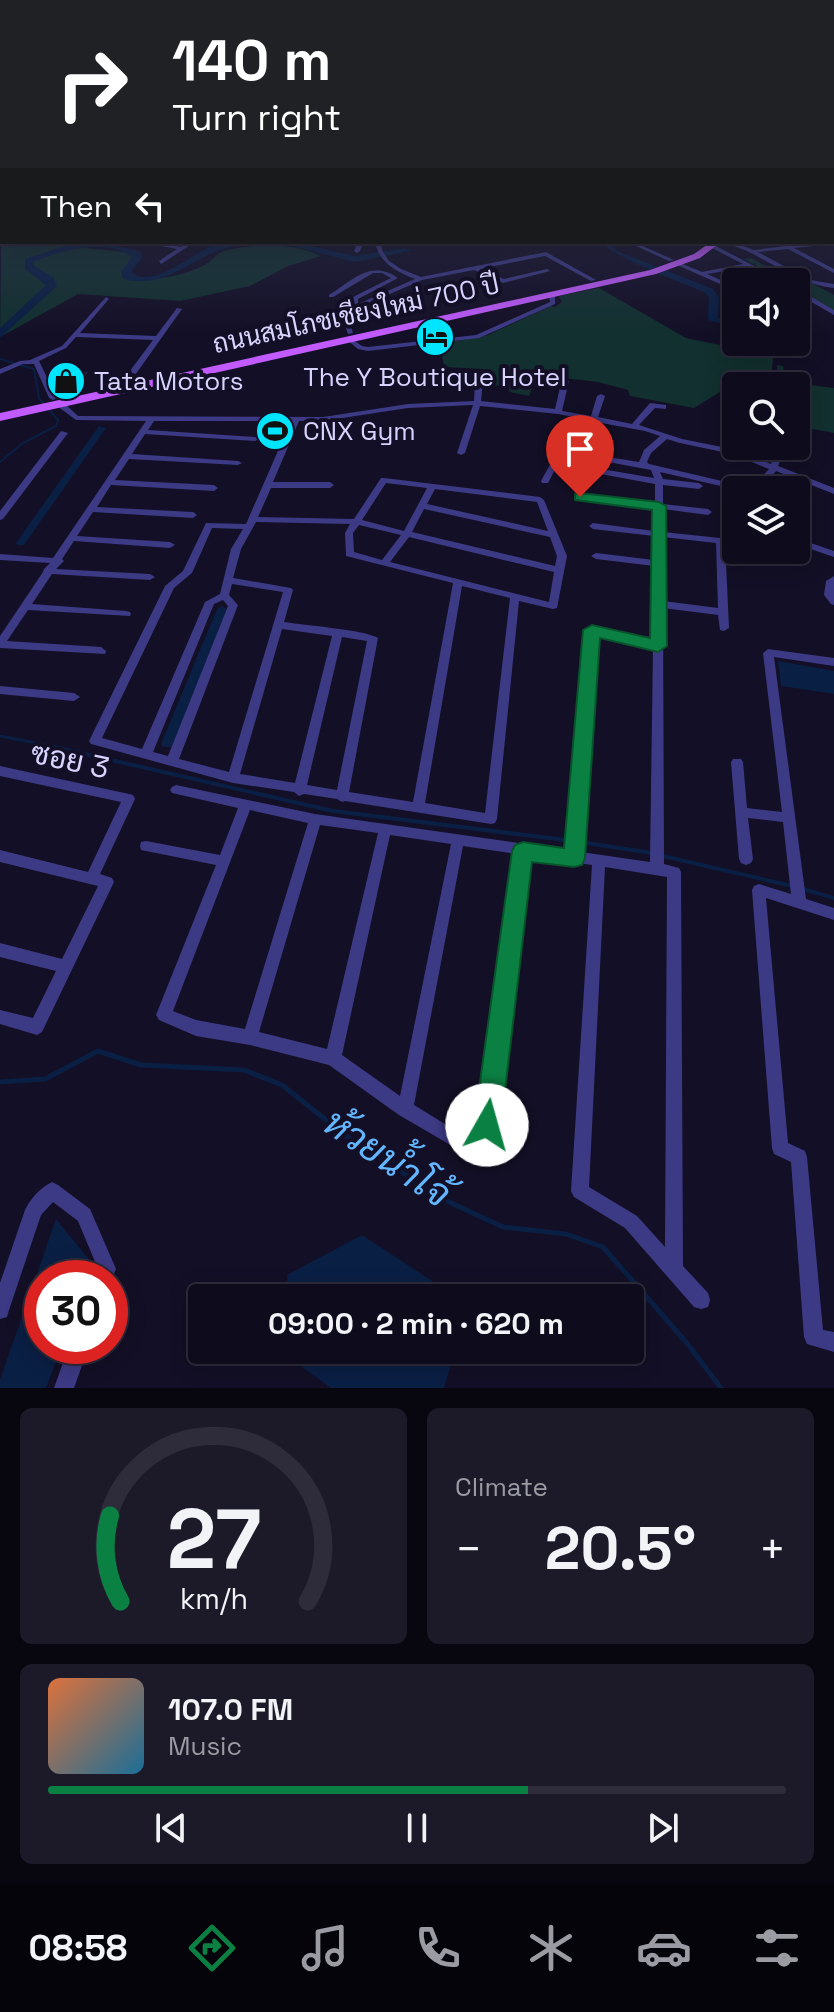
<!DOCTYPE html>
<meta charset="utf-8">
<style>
body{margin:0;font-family:"Space Grotesk",Sarabun,sans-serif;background:#1c1929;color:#f1f3f6;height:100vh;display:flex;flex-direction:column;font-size:30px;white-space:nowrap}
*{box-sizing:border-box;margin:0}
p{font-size:26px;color:#9b9ba3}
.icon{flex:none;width:44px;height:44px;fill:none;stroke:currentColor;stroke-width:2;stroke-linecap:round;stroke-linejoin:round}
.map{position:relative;height:1388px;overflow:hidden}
.sheet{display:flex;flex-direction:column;gap:20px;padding:20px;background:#08060f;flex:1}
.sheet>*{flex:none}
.banner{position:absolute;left:0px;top:0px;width:834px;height:244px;box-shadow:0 4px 20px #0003,0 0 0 2px #2e2b3b;background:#202124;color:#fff;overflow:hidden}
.tools{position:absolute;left:722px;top:268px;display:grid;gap:16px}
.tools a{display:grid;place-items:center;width:88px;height:88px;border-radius:8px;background:#0e0b1c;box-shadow:0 4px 20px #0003,0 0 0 2px #2e2b3b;font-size:40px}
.speed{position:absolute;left:24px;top:1260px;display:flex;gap:16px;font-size:40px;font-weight:700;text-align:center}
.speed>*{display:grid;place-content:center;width:104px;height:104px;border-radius:50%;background:#0e0b1c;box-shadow:0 4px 20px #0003,0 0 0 2px #2e2b3b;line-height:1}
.speed .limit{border:12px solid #d22;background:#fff;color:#111}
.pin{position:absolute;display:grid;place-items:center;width:68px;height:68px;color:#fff;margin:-82px -34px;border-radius:50% 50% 50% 0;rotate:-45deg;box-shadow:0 0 8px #0007}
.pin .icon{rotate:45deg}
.me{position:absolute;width:88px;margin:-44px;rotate:7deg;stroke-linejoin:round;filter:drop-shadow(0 0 6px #0008)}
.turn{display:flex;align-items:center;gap:28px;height:168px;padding:0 40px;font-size:36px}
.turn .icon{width:104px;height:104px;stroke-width:2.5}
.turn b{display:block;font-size:56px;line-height:68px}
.then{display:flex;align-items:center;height:76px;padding:0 40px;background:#0003;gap:16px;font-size:30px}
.big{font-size:60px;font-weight:700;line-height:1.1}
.sheet .card{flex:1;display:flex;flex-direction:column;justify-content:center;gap:12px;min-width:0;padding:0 28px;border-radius:12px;background:#1c1929}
.sheet .dial{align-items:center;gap:0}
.dial svg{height:208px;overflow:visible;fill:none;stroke:#2e2b3b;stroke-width:7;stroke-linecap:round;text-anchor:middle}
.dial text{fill:#f1f3f6;stroke:none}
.song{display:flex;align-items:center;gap:24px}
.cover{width:96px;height:96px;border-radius:12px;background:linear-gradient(135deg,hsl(20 70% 55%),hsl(200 70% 35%))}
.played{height:8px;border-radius:4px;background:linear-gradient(90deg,#0b8043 65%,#2e2b3b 65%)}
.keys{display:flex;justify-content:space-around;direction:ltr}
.heat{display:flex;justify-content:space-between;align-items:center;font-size:44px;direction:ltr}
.sheet .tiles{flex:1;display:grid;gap:20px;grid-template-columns:1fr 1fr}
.card:last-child{grid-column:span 2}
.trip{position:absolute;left:188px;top:1284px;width:456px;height:80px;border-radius:8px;background:#0e0b1c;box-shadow:0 4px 20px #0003,0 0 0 2px #2e2b3b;font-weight:700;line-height:80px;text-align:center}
.tab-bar{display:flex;height:128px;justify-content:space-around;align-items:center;background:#06040b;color:#9b9ba3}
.tab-bar .icon{width:56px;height:56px}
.tab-bar .active{color:#0b8043}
.tab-bar b{font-size:36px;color:#f1f3f6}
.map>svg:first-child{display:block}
.green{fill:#12302f}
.water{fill:#0a1f44}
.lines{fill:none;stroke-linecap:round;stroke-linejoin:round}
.stream-far3{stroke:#0a1f44;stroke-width:2}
.stream-far2{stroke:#0a1f44;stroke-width:3}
.stream-far1{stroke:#0a1f44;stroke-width:4}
.stream{stroke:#0a1f44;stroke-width:5}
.canal{fill:#0a1f44;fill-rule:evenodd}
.river{fill:#0a1f44;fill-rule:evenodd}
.building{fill:#241b47}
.street{fill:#3d3a85;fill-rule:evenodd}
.secondary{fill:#6f6bff;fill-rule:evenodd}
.primary{fill:#c25bff;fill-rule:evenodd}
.route{fill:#0b8043;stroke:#07532c;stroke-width:2}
.labels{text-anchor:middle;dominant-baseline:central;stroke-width:8;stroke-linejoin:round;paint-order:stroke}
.far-street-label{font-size:26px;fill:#d9d4ff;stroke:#130f26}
.far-poi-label{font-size:26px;fill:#d9d4ff;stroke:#130f26;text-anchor:start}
.street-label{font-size:30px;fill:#d9d4ff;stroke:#130f26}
.near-water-label{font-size:38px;font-style:italic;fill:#62b6ff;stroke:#130f26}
</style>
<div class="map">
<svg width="834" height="1388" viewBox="0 0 834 1388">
<rect width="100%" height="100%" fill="#130f26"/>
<!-- green -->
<path class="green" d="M2,182V242H89L84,248L126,252L135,258L122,273L127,279C153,281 181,277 205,265C212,261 217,253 224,251C256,243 292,242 321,256L288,266L250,286L180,301L78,294L0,337Z
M751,258L777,272L789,271L834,295V310L796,289V282H784L744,259Z
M599,288L686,338L769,355L773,359L770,386H736V396L720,392L694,408L630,396L628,390L598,382L537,375L529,396L510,392L508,386L482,385L483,369L444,367L440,344L488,335L551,306L555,307L562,302L559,296Z
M777,365L783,366L785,382L834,388V433L796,426V386H777Z"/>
<!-- water -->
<path class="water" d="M601,242H608L617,251L713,289L719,297L718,318L727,323H736V327L708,320L709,297L704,292C680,282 615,258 601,242Z
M778,661L834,671V694L781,686Z
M56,1219L92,1263L87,1278H42V1346H62L46,1388H0V1380Z
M362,1235L458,1298H288L287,1275Z
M291,1350H455L444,1388H331L291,1359Z"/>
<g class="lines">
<!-- stream-far3 -->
<path class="stream-far3" d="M0,359L34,369L39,398L58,420L56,426L23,443L0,462"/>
<!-- stream-far2 -->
<path class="stream-far2" d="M0,736L56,747"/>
<!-- stream-far1 -->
<path class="stream-far1" d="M46,745L333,811L573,841
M580,842L652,853
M663,856L792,886
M803,889L834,898"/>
<!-- stream -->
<path class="stream" d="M0,1082L45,1079L98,1051L141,1065L244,1070L282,1085L350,1139L451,1203L503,1227L566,1234L603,1247L686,1342L721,1388"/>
<!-- canal -->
<path class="canal" d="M99,426L106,428L24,545H18L16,543Z
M222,606L227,609L173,744L171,747H163L161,744L217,609Z"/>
<!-- river -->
<path class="river" d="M96,242L140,251L142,257L131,272C152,290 191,254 212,246C225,241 238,242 251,242C242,247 230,246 220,250C185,263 164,289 123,279L121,272L132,257C107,238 60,250 34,262V266L54,278L57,286L0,338V328L46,285L25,269V259L68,245Z
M277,242H294L354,256L406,248L411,251L354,262Z"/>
</g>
<!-- building -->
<path class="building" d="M55,370L88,372L72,391L58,394L52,381Z"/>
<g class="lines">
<!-- street -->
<path class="street" d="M0,150H2V152H0Z
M0,162H2V164H0Z
M834,240V244L794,248L834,269V273L788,249L758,252L810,280L834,284V288C803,285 780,268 753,254C744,249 733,246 724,242H733L754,250Z
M139,242H152L181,247L188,242H195L161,264L159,261L177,249Z
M358,242H364L360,251L357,253L354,251Z
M375,242H381L382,250L389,261L401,269L421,277L546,252L596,280L591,281L545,256L484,268L483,270L504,279L547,269L550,271L503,283L474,270L422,280L353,310L348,317L353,333L348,334L342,317L352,306L353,297L391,278L382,273H373L333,297H329V295C353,280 371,259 398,278L358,299V304L415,279C396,271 380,264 375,242Z
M627,242H634L674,260L669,261Z
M694,242H704L705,243L702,245Z
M712,244L783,281L784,282H777L747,267L707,274L736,287V291L675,264L680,263L702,272L743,264L710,247Z
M796,288L834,310V315L796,293Z
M552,293L555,295V304L479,338L368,351L358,349L347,340L352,339L362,346L368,347L476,335L550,302L549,295Z
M106,297L109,299L108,300L80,333L156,336L177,308L182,309L128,385L121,383L153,340L76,337L66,348L39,361L57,398L53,400L49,398L34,364H23L0,374V369L20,361L30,360L62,346Z
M735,300L736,304L733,303L732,302Z
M796,307L806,310L807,311L804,313L796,311Z
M562,379L569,381L562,411L591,416L597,396L601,394L605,396L598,417L632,424L650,403L666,405V409L655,408L639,425L682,439L737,450L771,464L778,446H786L778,466L834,488V494L776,471L760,490H738L660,472L663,479L699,483L703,486L699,489L663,485V504L708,509L712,512L708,515L663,509V532L720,538L725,541L729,628L724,631L720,630L718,615L663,608L664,864L679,868L681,872L683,1266L708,1293L710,1300L708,1307L701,1309L694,1307L625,1228L574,1197L571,1191L592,865L529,856L491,1156L489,1162L483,1164L399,1115L329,1065L250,1045L196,1036L159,1020L156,1015L216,865L141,850L140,846L141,842L146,841L220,855L238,808L172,793L170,790L172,787L176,785L315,814L568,850L587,630L592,627L653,641L654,566L596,559L591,556L596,553L654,560V536L593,529L589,526L593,523L654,531L655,508L580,500L576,497L580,494L655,503V484L557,466L548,483H542L541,481L552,461H555L654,478L651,470L576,456L572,454L576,452L639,462L644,450L660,436L645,431L596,422L581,449L577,451L573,449L589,420L558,414L480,406L465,453L461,455L457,453L473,405L408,408L323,421H299L273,482H330L334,485L330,488H271L258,517L354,519L381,478H384L540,497L544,500L567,556L557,608L553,609L519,601L497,819L495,823L491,824L345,801L342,802L337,799L304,794L299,796L294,792L233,783L95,745L91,744L89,741L165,586L183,571L206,523L246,524L291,421H154L148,430L255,437L259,439L255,441L145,434L132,454L238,461L242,463L238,465L129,459L115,480L214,485L218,488L214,491L111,485L97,507L193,512L197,515L193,518L93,512L77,536L170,542L175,545L170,548L74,541L62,559L64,561L56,569L150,574L155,577L150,580L52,574L32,604L126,611L130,612L131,614L130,616L28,610L7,641L101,647L106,651L105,654L0,648V636L43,572L44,569L50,563L0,560V554L53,558L146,421L76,420L57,406V402H63L78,416L323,417L408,404L474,401L475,382L479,380L483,382L481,401L555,409ZM667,439L680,443L732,454L769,469L752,488L649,464L647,462L651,453ZM386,483L427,488L404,531L362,520ZM435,489L537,502L548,531L427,504ZM424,509L550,537L557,556L555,566L412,532ZM256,522L350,524L345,533L346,556L453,583L413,802L349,792L378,638C366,630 303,625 284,622L293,590L291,588L233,578L241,549ZM359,525L401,535L382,560L354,552L353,533ZM212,528L243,529L231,549L220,594L205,602L142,749L102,738L174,588L192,573ZM409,537L554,572L549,602L390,562ZM663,537L716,543L718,608L663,601ZM232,584L283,592L229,772L179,759L238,605L229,595ZM462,586L510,598L485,813L425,803ZM223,600L228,606L168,756L153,752L214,604ZM282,629L332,636L295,783L240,774ZM597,635L653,648L650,862L581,852ZM342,637L367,641L337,790L307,785ZM250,810L308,823L245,1029L196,1020L173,1011ZM320,825L378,833L327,1049L259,1032ZM390,835L451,844L400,1096L342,1055ZM463,846L516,854L476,1143L414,1105ZM605,867L667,877L665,1247L637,1216L589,1187Z
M61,431L68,433L3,519L0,520V511Z
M796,433L811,435L812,437L808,439L796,437Z
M796,538L834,551V557L796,544Z
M834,576V605L831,604L824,595L826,581Z
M768,649L834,658V666L774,657L806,899L834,908V920L766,898L788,1143L805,1151L807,1157L823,1330L834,1332V1352L807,1344L804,1337L791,1162L774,1154L772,1148L752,890L754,886L759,884L791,894L783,822L748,818L753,859L751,863L746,865L741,863L739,859L731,762L733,759H741L743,762L747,808L782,812L763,653Z
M0,686L74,693L80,697L74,701L0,694Z
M0,766L129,794L133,795L135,799L100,874L112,878L114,882L42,1032L37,1035L0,1024V1010L33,1018L56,971L0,957V943L62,959L98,886L0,862V850L88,872L121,802L0,776Z
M52,1182L58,1185L90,1209L116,1269L110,1283V1278H94L98,1269L78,1221L53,1202L41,1215L9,1310L7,1317L0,1319V1283L25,1210C30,1199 41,1187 52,1182Z
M69,1346H89L74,1388H54Z"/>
<!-- secondary -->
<path class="secondary" d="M832,176H834V180H832Z"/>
<!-- primary -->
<path class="primary" d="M711,242H721L700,258L656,274L0,421V413L650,270L694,254Z"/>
</g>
<!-- sky -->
<linearGradient id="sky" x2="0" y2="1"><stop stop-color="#0a0815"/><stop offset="0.42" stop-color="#333752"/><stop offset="1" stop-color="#333752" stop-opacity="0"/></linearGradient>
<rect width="834" height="335" fill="url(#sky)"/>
<!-- route -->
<path class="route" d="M580,493L659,502L666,506L667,646L658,652L600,638L585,858L582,865L574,867L532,862L501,1125L497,1135L487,1139L478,1135L474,1125L512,851L515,845L523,842L564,848L583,630L592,625L650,638L652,510L575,500V494Z"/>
<!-- icons -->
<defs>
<symbol id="hotel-disc" viewBox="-11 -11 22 22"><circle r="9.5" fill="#00e5ff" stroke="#130f26"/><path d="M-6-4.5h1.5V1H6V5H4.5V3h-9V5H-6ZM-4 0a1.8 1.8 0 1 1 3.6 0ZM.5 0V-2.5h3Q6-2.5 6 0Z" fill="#111"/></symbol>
<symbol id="shop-disc" viewBox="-11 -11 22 22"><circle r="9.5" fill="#00e5ff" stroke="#130f26"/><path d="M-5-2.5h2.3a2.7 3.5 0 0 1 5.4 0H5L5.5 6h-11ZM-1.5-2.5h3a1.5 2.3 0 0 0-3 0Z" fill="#111"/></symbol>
<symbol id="stadium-disc" viewBox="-11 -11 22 22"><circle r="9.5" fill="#00e5ff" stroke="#130f26"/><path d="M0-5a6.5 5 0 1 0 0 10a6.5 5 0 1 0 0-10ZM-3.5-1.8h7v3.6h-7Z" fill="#111"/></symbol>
</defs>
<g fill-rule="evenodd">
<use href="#hotel-disc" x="413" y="315" width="44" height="44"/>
<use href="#shop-disc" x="44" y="359" width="44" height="44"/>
<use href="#stadium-disc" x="253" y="409" width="44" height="44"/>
</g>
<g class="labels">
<!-- far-street labels -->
<g class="far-street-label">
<text transform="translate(356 314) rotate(-12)">ถนนสมโภชเชียงใหม่ 700 ปี</text>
</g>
<!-- far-poi labels -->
<g class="far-poi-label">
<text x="435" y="377" text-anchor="middle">The Y Boutique Hotel</text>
<text x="94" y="381">Tata Motors</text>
<text x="303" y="431">CNX Gym</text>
</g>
<!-- street labels -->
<g class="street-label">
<text transform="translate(70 760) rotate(12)">ซอย 3</text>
</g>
<!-- near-water labels -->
<g class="near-water-label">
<text transform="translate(387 1158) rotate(34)">ห้วยน้ำโจ้</text>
</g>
</g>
</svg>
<div class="tools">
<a><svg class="icon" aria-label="sound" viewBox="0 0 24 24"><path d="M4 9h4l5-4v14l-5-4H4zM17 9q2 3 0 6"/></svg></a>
<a><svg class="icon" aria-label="search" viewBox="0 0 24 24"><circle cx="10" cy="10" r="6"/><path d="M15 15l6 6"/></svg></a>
<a><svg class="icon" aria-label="layers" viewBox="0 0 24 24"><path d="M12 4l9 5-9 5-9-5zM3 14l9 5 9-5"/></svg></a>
</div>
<div class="speed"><div class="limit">30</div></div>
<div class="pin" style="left:580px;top:497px;background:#d93025"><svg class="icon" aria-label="arrive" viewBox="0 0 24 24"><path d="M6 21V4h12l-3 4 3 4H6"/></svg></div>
<svg class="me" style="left:487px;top:1125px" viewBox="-20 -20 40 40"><circle r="19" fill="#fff"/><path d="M0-13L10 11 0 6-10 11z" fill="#0b8043"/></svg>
<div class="trip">09:00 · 2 min · 620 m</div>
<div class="banner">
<div class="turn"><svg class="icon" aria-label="right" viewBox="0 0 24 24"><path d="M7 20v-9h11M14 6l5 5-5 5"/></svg><div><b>140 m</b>Turn right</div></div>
<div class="then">Then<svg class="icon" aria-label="left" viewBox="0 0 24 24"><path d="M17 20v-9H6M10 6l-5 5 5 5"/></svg></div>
</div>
</div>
<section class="sheet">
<div class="tiles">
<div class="card dial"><svg viewBox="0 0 100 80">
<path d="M14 69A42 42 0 1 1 86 69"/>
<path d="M14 69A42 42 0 0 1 10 36" stroke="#0b8043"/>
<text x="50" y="56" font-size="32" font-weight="700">27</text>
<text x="50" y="72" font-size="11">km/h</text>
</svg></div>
<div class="card"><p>Climate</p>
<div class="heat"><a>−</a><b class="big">20.5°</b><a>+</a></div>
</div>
<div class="card">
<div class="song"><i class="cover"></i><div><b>107.0 FM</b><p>Music</p></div></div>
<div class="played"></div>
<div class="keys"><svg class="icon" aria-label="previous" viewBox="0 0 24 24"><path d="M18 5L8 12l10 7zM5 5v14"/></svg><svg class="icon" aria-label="pause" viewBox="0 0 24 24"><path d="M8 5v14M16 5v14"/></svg><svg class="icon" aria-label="next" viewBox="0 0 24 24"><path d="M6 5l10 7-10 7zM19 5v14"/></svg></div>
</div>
</div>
</section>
<nav class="tab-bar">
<b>08:58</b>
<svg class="icon active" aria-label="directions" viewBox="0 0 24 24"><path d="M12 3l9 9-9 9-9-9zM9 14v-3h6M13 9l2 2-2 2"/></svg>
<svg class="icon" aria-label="music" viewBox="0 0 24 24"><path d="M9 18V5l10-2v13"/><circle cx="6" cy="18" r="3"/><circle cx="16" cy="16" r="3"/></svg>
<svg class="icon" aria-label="phone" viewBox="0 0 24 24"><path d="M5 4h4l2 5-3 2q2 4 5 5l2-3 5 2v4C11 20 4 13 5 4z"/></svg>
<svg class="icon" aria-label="climate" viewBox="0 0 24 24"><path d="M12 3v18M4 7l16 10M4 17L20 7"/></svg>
<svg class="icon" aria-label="car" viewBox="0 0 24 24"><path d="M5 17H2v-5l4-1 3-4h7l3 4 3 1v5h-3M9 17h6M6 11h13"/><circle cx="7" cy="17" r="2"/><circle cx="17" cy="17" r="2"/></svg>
<svg class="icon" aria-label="filters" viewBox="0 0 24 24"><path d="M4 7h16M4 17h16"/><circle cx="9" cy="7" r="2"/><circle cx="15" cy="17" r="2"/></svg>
</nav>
